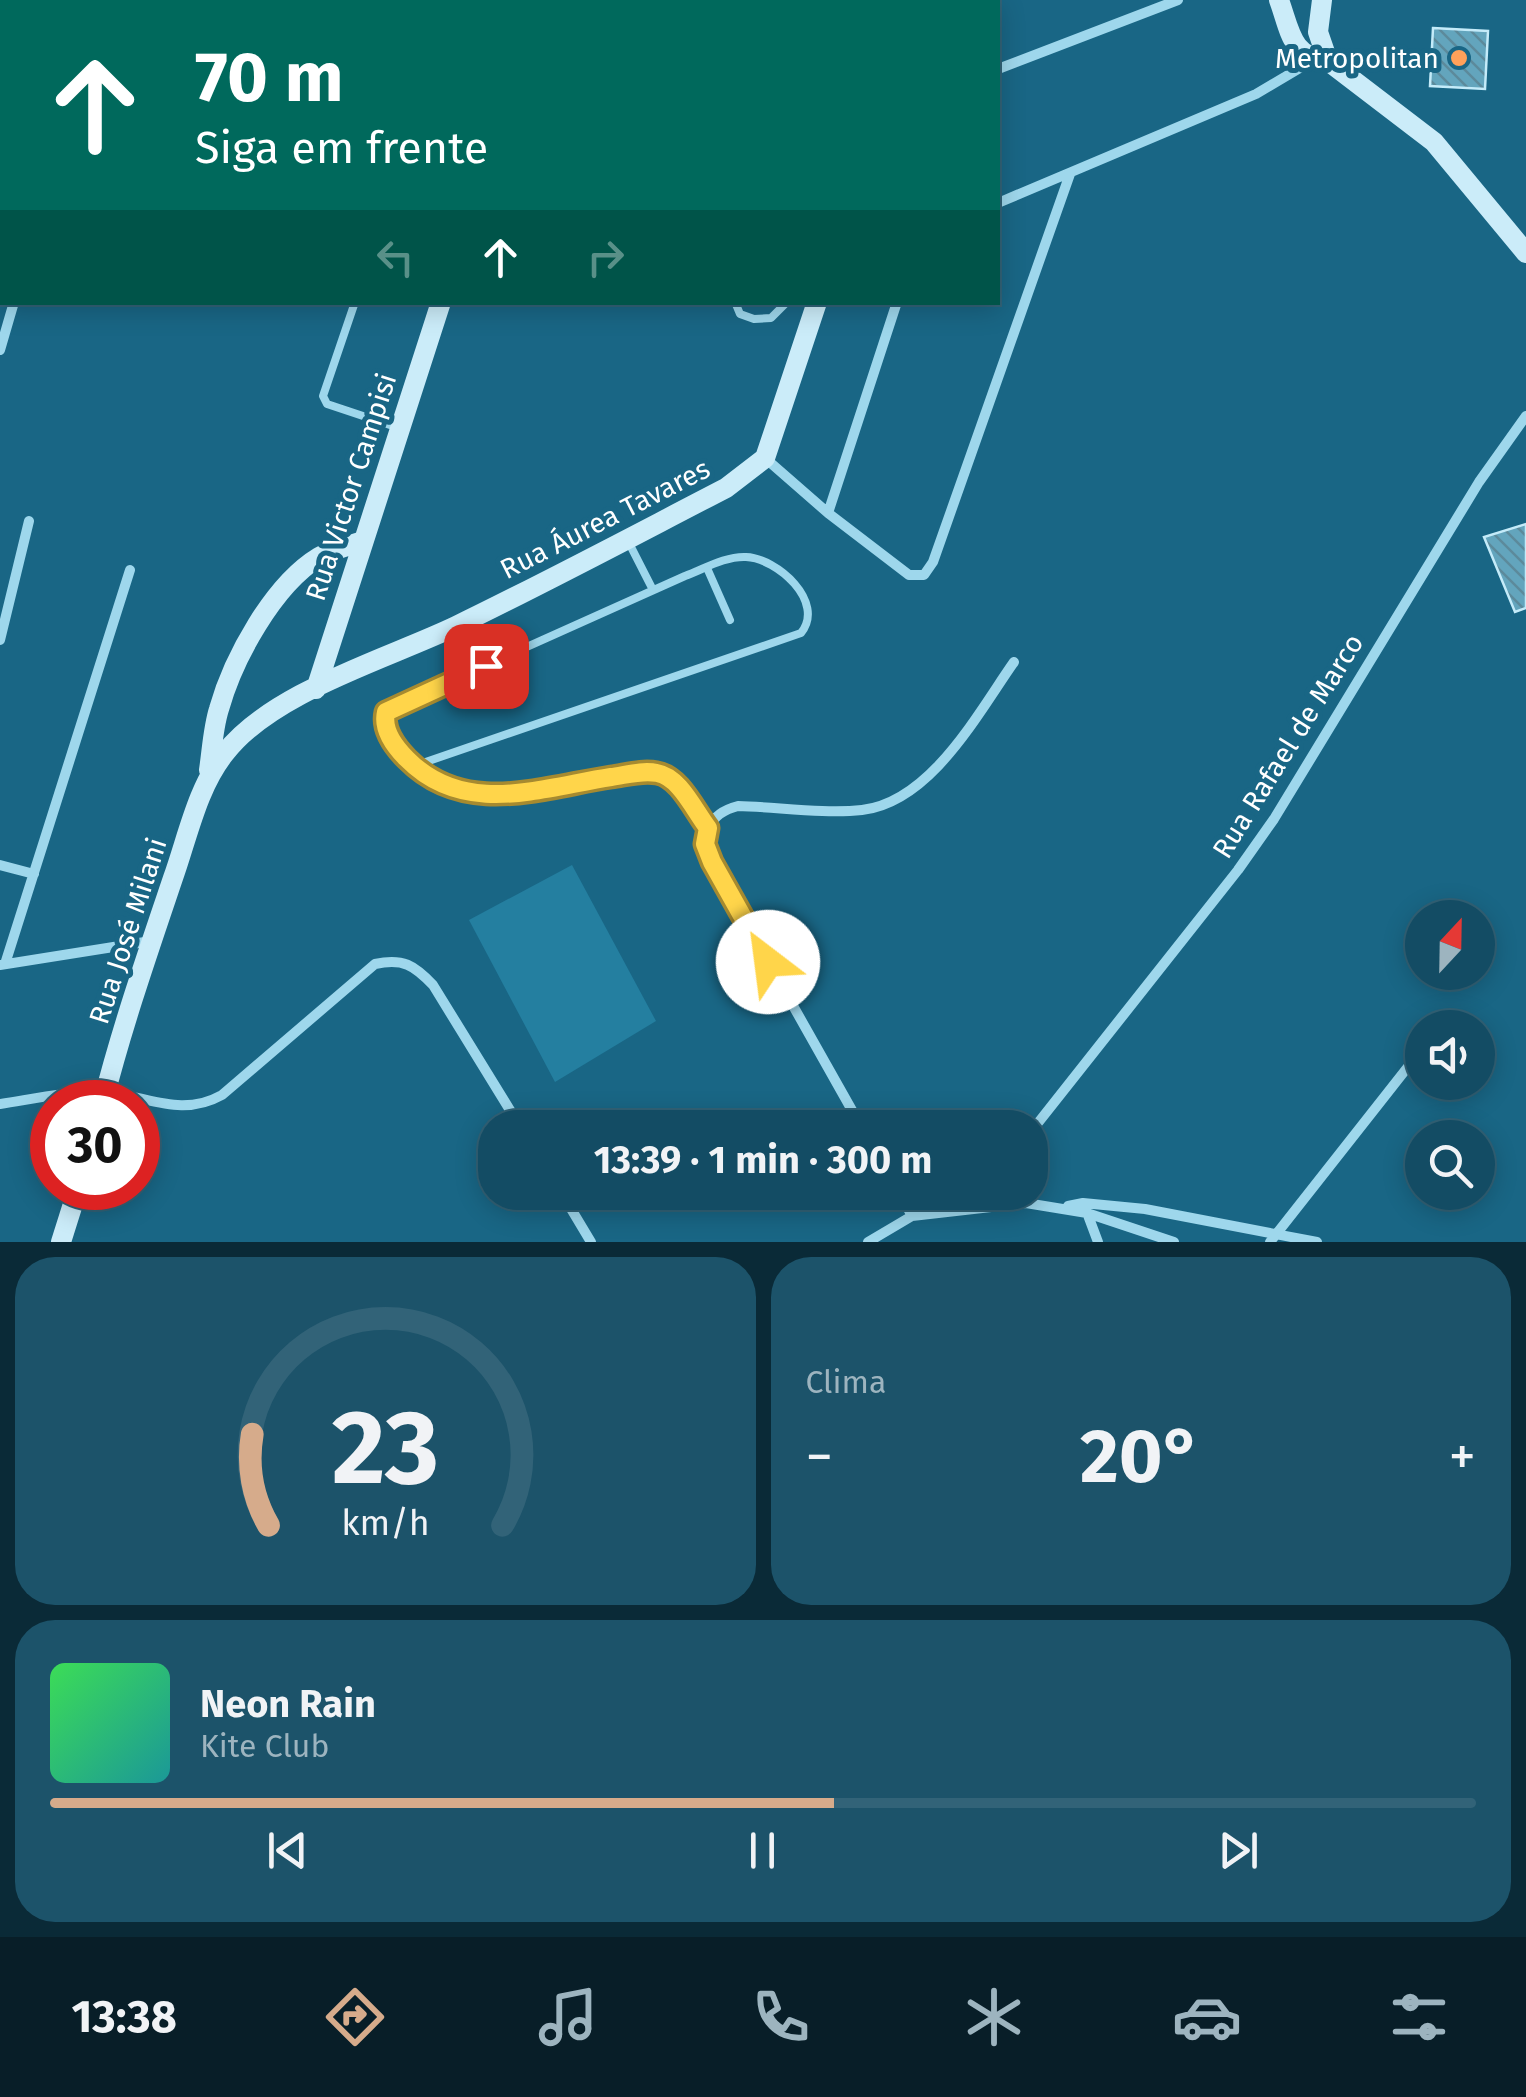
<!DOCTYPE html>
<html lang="pt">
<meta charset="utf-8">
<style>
body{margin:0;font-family:"Fira Sans",sans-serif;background:#1c536a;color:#f1f3f6;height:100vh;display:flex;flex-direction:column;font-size:38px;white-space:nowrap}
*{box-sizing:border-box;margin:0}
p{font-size:32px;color:#9db4bf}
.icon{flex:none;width:55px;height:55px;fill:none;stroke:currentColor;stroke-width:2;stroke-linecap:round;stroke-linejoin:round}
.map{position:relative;height:1242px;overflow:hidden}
.drawer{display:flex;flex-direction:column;gap:15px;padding:15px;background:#0a2a37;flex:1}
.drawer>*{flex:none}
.guide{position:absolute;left:0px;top:0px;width:1000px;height:305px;box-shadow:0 5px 25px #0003,0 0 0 2px #326378;background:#00695c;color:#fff;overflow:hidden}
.needle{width:65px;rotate:22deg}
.buttons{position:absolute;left:1405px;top:900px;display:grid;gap:20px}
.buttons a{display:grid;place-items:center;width:90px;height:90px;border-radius:50%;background:#134c64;box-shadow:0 5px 25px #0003,0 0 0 2px #326378;font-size:50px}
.speed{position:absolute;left:30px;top:1080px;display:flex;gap:20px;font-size:50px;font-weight:700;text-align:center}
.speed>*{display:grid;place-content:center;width:130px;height:130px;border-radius:50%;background:#134c64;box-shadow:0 5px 25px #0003,0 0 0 2px #326378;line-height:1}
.speed .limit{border:15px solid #d22;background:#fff;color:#111}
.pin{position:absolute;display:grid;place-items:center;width:85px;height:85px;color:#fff;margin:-42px;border-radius:20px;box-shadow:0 5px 15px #0006}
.me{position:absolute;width:110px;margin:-55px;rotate:330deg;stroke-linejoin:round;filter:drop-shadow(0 0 8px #0008)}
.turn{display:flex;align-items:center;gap:35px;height:210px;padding:0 30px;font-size:45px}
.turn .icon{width:130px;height:130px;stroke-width:2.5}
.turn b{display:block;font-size:70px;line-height:85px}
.lanes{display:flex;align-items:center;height:95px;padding:0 30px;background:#0003;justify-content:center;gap:50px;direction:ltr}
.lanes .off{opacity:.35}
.big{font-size:75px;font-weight:700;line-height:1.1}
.drawer .widget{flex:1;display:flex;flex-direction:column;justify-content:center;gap:15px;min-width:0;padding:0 35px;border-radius:40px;background:#1c536a}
.drawer .dial{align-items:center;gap:0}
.dial svg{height:260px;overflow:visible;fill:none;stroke:#326378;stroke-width:7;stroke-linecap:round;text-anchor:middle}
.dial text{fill:#f1f3f6;stroke:none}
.song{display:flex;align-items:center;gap:30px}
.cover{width:120px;height:120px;border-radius:15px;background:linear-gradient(135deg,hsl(130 70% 55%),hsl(180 70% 35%))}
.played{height:10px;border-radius:5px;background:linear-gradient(90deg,#d6ab8b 55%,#326378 55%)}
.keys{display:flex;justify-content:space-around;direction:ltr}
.heat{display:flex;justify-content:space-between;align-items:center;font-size:55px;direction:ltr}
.drawer .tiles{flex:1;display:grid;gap:15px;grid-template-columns:1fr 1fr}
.widget:last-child{grid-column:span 2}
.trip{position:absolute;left:478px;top:1110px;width:570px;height:100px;border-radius:40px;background:#134c64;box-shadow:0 5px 25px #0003,0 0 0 2px #326378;font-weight:700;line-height:100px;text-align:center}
.tab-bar{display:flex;height:160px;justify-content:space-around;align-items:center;background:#081e28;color:#9db4bf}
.tab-bar .icon{width:70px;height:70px}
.tab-bar .on{color:#d6ab8b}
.tab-bar b{font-size:45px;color:#f1f3f6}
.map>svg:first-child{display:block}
.pitch{fill:#247fa0}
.building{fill:url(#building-back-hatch);stroke:#c4ebf9;stroke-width:2.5}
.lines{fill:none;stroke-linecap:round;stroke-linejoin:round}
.lane{stroke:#9ed7ec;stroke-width:8}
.street{stroke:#9ed7ec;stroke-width:10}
.secondary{stroke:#cbecf9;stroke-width:20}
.route-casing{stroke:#a68a30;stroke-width:25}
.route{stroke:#ffd54a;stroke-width:18}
.poi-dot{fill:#ffa15a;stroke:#196685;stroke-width:4}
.labels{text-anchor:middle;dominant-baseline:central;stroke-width:10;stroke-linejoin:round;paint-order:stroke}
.poi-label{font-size:28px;fill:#fff;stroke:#196685;text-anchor:end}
.street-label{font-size:28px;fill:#fff;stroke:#196685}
</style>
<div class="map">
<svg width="1526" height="1242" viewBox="0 0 1526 1242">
<defs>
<pattern id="building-back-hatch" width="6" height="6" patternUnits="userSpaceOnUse" patternTransform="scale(2.5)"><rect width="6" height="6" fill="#63a5bd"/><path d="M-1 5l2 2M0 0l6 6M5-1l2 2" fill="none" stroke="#5c8a9b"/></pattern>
</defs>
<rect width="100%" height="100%" fill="#196685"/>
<!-- pitch -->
<path class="pitch" d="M572,865L656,1021L555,1082L469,920Z"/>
<!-- building -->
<path class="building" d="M1433,28L1488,31L1485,89L1430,86Z
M1526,524V608L1515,612L1484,537Z"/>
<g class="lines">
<!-- lane -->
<path class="lane" d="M355,302L323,396L327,404L399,428
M735,302L740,314L754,319L771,318L787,302
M629,543L653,590
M707,568L730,620
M414,766C400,752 381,733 386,712L391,708L685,576C704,569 725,556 746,557C777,558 826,602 801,633L414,766C431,777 448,790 469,794C506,802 604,778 646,772C678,775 689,804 708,828"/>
<!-- street -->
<path class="street" d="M991,2L992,0
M0,31L2,33
M998,69L1178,0
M998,203L1256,94L1315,59
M0,350L14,302
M765,458L828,513L909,575H924L933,562L1070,174
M828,513L897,302
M0,640L29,521
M0,865L34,874
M5,964L130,570
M0,965L151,941
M1439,1028L1445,1020
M0,1104C33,1099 67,1091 101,1092C145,1094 179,1119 222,1095L375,964C403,958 414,965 433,985L521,1128
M862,1128L712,862C702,835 707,814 738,806C777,807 824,814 862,810C931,802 978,713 1014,662
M1030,1133L1238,870L1274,819L1479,482L1526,416
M561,1192L591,1242
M899,1192L912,1216
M1068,1206L1083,1203L1145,1209L1317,1242
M972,1207L983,1192
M1086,1210L1098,1242
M868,1242L912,1216L1026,1203L1087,1213L1174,1242
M1270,1242L1422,1049"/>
<!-- secondary -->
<path class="secondary" d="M1279,0C1290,30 1291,58 1328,61
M1322,0L1318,32L1328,61L1434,142L1526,253
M180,2L181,0
M546,2L547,0
M908,2V0
M0,237L2,235
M316,689L441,302
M209,770C212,750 213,728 219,709C233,659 273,585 319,557C332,550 349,546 362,541
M103,1102C122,1027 148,952 173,878C188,836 197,788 225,753C272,692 387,659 456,626C547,582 637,534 726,488L765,458L817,302
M61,1242L78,1188"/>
</g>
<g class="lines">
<defs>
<path id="route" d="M486,666L386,712C382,729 395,747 407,759C464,817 540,788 611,777C626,775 642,770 657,773C680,777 694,810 708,828L705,844L712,862L768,962"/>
</defs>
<!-- route casing -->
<use href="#route" class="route-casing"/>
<!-- route -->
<use href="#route" class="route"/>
</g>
<!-- markers -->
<circle class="poi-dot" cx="1459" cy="58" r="10"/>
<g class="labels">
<!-- poi labels -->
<g class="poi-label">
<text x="1439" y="58">Metropolitan</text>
</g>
<!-- street labels -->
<g class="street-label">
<text transform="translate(351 487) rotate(-72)">Rua Victor Campisi</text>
<text transform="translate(605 519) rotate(-27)">Rua Áurea Tavares</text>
<text transform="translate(1288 746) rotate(-58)">Rua Rafael de Marco</text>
<text transform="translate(128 931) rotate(-72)">Rua José Milani</text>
</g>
</g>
</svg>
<div class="buttons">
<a><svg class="needle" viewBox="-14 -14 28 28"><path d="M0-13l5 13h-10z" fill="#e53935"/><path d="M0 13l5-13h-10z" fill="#9db4bf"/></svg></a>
<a><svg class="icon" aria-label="sound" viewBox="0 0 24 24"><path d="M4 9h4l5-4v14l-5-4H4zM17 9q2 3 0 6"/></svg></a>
<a><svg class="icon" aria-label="search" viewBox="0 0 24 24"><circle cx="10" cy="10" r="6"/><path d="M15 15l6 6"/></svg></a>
</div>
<div class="speed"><div class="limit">30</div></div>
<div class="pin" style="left:486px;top:666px;background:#d93025"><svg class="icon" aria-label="arrive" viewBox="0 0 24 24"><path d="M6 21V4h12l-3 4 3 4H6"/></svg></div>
<svg class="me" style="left:768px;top:962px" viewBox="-20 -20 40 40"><circle r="19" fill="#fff"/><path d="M0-13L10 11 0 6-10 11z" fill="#ffd54a"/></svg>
<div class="trip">13:39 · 1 min · 300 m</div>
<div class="guide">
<div class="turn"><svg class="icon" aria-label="ahead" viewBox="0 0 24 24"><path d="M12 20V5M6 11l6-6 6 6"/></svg><div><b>70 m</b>Siga em frente</div></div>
<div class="lanes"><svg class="icon off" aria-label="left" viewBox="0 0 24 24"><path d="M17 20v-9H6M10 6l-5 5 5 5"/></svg><svg class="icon" aria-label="ahead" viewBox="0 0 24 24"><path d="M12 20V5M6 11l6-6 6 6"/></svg><svg class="icon off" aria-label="right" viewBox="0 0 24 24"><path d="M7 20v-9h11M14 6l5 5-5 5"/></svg></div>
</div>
</div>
<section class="drawer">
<div class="tiles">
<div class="widget dial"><svg viewBox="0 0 100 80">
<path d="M14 69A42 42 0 1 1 86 69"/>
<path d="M14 69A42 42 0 0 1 9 41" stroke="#d6ab8b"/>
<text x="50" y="56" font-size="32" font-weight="700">23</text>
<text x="50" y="72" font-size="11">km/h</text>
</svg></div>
<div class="widget"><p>Clima</p>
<div class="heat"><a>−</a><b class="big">20°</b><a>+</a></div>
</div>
<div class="widget">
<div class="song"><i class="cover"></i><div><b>Neon Rain</b><p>Kite Club</p></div></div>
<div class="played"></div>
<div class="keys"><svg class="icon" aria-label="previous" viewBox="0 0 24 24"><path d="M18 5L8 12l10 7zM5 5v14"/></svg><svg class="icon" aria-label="pause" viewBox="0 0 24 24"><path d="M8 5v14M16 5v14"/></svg><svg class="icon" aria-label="next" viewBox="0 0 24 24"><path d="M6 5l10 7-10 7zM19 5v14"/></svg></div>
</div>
</div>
</section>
<nav class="tab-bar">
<b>13:38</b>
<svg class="icon on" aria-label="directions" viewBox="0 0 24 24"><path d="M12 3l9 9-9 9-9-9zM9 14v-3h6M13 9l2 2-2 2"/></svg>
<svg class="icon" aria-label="music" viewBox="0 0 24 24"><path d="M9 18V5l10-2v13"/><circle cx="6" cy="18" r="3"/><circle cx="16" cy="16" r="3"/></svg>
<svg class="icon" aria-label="phone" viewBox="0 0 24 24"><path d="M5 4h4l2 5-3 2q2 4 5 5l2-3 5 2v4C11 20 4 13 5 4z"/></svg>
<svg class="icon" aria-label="climate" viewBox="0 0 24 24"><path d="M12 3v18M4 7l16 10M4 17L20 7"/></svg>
<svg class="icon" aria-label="car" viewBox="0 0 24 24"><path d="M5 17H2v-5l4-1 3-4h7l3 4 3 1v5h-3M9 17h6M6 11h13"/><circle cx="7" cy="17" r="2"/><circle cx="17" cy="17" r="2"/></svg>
<svg class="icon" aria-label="filters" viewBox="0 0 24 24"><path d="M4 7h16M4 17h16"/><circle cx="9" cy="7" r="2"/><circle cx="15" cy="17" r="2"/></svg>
</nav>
